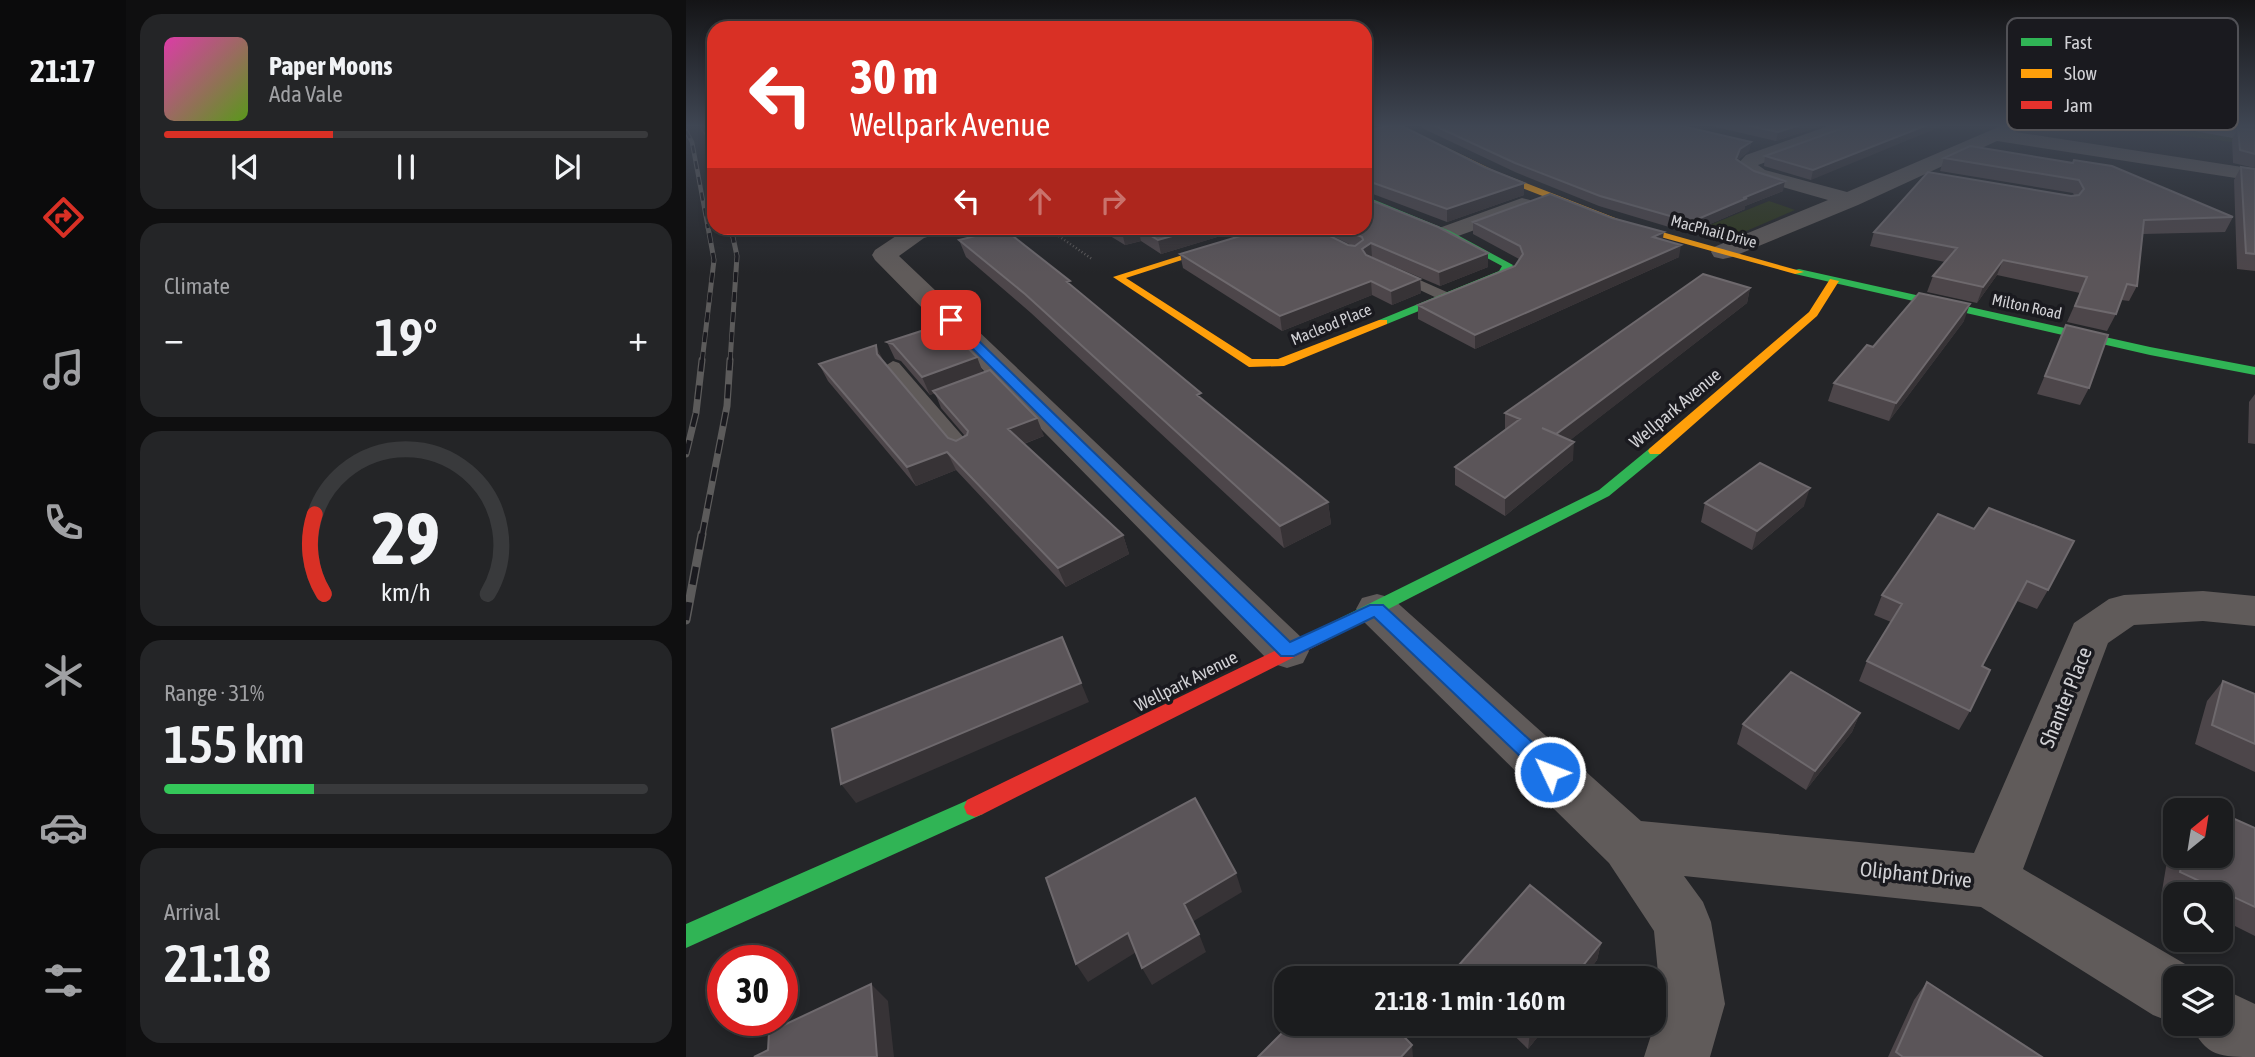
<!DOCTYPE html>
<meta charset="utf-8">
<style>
body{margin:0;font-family:"Asap Condensed",sans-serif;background:#242527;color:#f1f3f6;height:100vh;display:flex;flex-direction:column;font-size:26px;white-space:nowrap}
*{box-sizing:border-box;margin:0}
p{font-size:23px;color:#a0a1a4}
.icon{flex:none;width:38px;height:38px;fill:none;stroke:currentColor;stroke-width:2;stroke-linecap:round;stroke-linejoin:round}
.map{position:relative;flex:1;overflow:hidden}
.panel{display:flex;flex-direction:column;gap:14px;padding:14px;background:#0f0f10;width:560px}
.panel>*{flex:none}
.hud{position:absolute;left:21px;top:21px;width:665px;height:214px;border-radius:21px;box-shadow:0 4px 10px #0003,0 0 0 2px #393a3c;background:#d93025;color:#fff;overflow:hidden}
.needle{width:46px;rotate:30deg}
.tools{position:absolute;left:1477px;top:798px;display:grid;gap:14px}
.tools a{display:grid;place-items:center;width:70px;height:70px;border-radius:14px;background:#1b1c1e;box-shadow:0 4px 10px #0003,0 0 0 2px #393a3c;font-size:35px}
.speed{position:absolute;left:21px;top:945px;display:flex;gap:14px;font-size:35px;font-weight:700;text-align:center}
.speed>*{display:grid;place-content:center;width:91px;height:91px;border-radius:50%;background:#1b1c1e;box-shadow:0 4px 10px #0003,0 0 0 2px #393a3c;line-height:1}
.speed .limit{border:10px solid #d22;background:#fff;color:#111}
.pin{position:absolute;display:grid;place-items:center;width:60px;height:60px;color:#fff;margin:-30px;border-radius:14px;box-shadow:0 4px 10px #0006}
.me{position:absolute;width:77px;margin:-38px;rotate:313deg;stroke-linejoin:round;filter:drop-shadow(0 0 5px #0008)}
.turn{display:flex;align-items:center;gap:24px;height:147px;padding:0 28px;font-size:32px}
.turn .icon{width:91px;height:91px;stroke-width:2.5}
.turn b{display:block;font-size:49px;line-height:60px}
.lanes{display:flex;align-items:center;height:66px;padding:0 28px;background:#0003;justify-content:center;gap:35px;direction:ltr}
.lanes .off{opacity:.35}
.big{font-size:52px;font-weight:600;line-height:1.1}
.panel .card{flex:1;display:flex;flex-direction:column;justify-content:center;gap:10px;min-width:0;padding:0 24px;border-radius:21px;background:#242527}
.panel .dial{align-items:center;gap:0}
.dial svg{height:182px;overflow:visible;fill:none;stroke:#393a3c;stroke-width:7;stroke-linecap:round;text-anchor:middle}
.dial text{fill:#f1f3f6;stroke:none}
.song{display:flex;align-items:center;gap:21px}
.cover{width:84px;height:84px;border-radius:10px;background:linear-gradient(135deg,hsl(320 70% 55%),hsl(90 70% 35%))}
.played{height:7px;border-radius:4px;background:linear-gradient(90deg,#d93025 35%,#393a3c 35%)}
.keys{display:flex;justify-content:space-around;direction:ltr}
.heat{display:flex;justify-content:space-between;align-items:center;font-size:38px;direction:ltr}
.charge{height:10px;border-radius:5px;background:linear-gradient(90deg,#34c759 31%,#393a3c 0)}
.trip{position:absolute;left:588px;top:966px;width:392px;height:70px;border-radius:21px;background:#1b1c1e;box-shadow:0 4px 10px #0003,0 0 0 2px #393a3c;font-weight:600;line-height:70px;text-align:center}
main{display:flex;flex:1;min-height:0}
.tabs{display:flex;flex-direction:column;width:126px;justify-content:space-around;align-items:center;background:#0b0b0c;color:#a0a1a4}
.tabs .icon{width:49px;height:49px}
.tabs .current{color:#d93025}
.tabs b{font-size:32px;color:#f1f3f6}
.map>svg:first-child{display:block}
.green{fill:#2e371c}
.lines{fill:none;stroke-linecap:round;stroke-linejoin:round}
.path{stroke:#5b5959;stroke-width:2.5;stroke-dasharray:1 2.5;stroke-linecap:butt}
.lane{fill:#605b5a;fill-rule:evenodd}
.street{fill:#605b5a;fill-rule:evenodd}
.fast{fill:#30b455;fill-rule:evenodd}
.slow{fill:#ff9f0a;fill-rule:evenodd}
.jam{fill:#e5322d;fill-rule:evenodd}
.rail-far3-casing{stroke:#5c5b5b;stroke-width:4.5}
.rail-far2-casing{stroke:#5c5b5b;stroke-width:5}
.rail-far1-casing{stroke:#5c5b5b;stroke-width:7}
.rail-casing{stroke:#5c5b5b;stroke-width:9}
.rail-far3{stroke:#1a1a1f;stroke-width:2.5;stroke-dasharray:8;stroke-linecap:butt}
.rail-far2{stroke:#1a1a1f;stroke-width:3.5;stroke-dasharray:10;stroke-linecap:butt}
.rail-far1{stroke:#1a1a1f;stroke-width:4.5;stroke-dasharray:14;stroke-linecap:butt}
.rail{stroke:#1a1a1f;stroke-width:6;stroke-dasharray:18;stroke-linecap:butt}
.wall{fill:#4d464a}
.shaded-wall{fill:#373336}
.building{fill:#5b5559;stroke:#6e696d;stroke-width:2}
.route{fill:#1a73e8;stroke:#114b97;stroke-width:2}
.labels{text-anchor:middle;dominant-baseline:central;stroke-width:7;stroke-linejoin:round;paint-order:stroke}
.far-street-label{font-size:16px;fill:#d1d1d5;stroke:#1a1a1f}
.street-label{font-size:18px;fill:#d1d1d5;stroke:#1a1a1f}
.near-street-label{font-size:21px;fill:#d1d1d5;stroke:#1a1a1f}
.key{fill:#1a1a1f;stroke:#515156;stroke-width:2}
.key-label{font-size:19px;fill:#d1d1d5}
</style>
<main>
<nav class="tabs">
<b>21:17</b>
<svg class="icon current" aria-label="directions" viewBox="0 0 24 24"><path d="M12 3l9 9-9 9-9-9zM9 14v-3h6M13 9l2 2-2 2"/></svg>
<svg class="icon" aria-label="music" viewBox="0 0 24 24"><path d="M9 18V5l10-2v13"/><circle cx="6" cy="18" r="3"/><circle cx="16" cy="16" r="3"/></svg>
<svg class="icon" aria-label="phone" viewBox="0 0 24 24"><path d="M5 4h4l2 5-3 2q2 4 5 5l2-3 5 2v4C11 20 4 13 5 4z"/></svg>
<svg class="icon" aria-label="climate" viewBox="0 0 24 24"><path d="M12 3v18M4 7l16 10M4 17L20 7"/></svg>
<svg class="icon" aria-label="car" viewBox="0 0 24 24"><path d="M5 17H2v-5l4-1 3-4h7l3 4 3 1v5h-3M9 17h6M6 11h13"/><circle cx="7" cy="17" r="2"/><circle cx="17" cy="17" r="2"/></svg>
<svg class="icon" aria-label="filters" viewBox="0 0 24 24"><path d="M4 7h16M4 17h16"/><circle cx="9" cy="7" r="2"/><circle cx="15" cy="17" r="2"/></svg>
</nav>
<section class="panel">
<div class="card">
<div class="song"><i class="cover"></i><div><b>Paper Moons</b><p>Ada Vale</p></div></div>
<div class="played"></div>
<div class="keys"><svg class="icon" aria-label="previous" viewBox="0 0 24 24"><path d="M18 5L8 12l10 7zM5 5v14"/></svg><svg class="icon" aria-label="pause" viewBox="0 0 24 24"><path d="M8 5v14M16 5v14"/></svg><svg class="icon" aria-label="next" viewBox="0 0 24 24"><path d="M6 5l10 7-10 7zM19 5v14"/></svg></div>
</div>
<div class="card"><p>Climate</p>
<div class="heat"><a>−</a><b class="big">19°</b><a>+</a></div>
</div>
<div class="card dial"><svg viewBox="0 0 100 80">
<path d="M14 69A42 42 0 1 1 86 69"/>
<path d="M14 69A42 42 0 0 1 10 34" stroke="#d93025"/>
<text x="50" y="56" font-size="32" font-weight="700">29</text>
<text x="50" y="72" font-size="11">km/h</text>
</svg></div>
<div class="card"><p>Range · 31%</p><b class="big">155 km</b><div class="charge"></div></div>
<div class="card"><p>Arrival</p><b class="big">21:18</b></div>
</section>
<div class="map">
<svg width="1569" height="1057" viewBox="0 0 1569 1057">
<rect width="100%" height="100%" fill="#242528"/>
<!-- green -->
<path class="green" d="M1411,125H1486L1569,140V145Z
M1083,201L1109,210L1051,235L1024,225Z"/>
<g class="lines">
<!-- path -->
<path class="path" d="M361,228L406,259"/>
<!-- lane -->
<path class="lane" d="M709,269L763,293L765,296L763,299H753L704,276L702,273Z
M207,361L213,363L286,447L288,451L286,455H272L199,366Z"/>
<!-- street -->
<path class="street" d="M1145,125H1170L1167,129L1072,165L1079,170L1161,192L1317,125H1340L1329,132L1569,169V181L1311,141L1172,205L1046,257L1037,259L1028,257L1025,252L1028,247L1142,200L1065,178L1050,166L1060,155Z
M1494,125H1531L1569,132V142L1503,130Z
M836,198L844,200L847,205L844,210L761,240L753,238L749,233L753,228Z
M222,228H257L254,233L238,238L213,256L617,639L623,651L617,663L601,668L585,663L189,260L186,255L189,250Z
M1517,591L1569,596V626L1517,621L1448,625L1422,643L1337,869L1511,971L1514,978H1489L1490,1024L1467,1015L1295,907L998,876L1017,902L1025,922L1039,1004L1024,1057H958L975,1004L968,931L923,863L676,620L670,609L676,598L691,594L706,598L955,821L1288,853L1388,623L1423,599L1438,595Z
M1535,988L1569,1004V1057C1535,1057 1519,1057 1505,1024H1535Z"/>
<!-- fast -->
<path class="fast" d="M679,196L764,231L827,265L821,275L701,324H693V320L813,271L816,266L758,235L679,202Z
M1113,269L1464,347L1569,367V375L1464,355L1109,274V270Z
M969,447L976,451L974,454L923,496L644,639H632L629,634L632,629L913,490L964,448Z
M289,797L297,800L300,807L297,814L0,948V924Z"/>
<!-- slow -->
<path class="slow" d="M706,125H714L809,171L937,221L1118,272L1109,274L931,225L803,175Z
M582,228H595L440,278L566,359H592L693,320H701V324L598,366L563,367L427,277Z
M1144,279L1153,281L1131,316L974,454H964L962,451L964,448L1123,312Z"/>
<!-- jam -->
<path class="jam" d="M638,627L644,629L647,634L644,639L297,814L289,817L281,814L278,807L281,800Z"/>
<defs>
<path id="rail-far3" d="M15,125L24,139L28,157
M0,131L6,142L22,228"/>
<path id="rail-far2" d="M16,362L28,260L22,227
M44,362L51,256L45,228"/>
<path id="rail-far1" d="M0,454L10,413L16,360
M16,536L41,406L44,360"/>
<path id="rail" d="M0,620L16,534"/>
</defs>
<!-- rail-far3 casing -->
<use href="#rail-far3" class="rail-far3-casing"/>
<!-- rail-far2 casing -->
<use href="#rail-far2" class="rail-far2-casing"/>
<!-- rail-far1 casing -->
<use href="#rail-far1" class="rail-far1-casing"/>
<!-- rail casing -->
<use href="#rail" class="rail-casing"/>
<!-- rail-far3 -->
<use href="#rail-far3" class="rail-far3"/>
<!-- rail-far2 -->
<use href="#rail-far2" class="rail-far2"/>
<!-- rail-far1 -->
<use href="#rail-far1" class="rail-far1"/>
<!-- rail -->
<use href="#rail" class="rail"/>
</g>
<!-- wall -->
<path class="wall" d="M735,125H992L1065,142L1063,151L1052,160L1097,191L1059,206V209L1003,233L913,206L829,172L736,128Z
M1021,125H1138L1090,141Z
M1165,125L1125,180L1078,166L1079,156Z
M1545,125H1569V168L1547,163L1546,140L1552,128L1563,130Z
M679,131L838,195L761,222L679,191Z
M1284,146L1547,217L1539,232L1457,234L1451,286L1443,301L1435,300L1430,314L1421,331L1381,322L1394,293L1311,275L1291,303L1241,292L1247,276L1259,262L1184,246L1188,232L1388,195L1387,193L1254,171L1258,158Z
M1555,167L1569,169V271L1551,269L1548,180Z
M787,222L977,239L993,257L789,349L732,319V305L829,266L833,259L787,234Z
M411,228H561L475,254L455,241L439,245Z
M630,228H679L802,267L754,286L686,257L734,279L735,293L706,305L686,295L596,331L497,268L494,254L667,246Z
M273,240L386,287L517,400L642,502L645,524L598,548L345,313L280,257Z
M1064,288L1061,303L884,440L887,460L819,516L769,485V467L819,430V413Z
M1278,321L1203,421L1142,401L1148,383L1187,347Z
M1380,325L1403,388L1394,405L1351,394Z
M201,342L297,373L358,436L338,444L437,535L443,554L380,587L270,470L230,486L142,381L133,364L198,363L262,438L270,441L279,436L255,408L249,393L244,395L215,361L209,359Z
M1569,394V444L1562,443L1563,402Z
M1019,503L1118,506L1066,550L1015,522Z
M1252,514L1362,590L1351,609L1331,601L1296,666L1284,711L1273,730L1173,681L1181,661L1205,622L1188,615L1196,595Z
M1537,681L1569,694V772L1509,744L1521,701Z
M1174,713L1166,732L1120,790L1051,744L1057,724Z
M1506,799L1530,810H1496Z
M1489,817V856H1535L1569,828V936L1535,919V894H1489V897L1476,891L1488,819Z
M915,943L911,960L897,978H773V965Z
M1241,982L1356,1057H1202L1228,1000Z
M816,1024H862L842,1049Z"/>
<!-- shaded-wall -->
<path class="shaded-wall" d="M1114,125H1138L1090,141L1092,132Z
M1241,125H1259L1125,180L1127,170Z
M1065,142L1063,151L1053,159L1048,168L1050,159L1054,149Z
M1099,181L1097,191L1059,206V209L1003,233L1005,222L1057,198Z
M838,183V195L761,222V209Z
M452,228L455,241L439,245L436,232Z
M515,228H561L475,254L472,240Z
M978,232L976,244L967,237Z
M685,243L686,257L677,262L676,249Z
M995,245L993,257L789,349V335Z
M802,253V267L754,286L753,272Z
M1317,260L1311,275L1291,303L1297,287Z
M734,279L735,293L706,305L705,291Z
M685,281L686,295L596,331L594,316Z
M1064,288L1061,303L869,452L870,434Z
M1284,304L1278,321L1203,421L1210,403Z
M190,345L198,362L191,354Z
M291,357L298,375L247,391L249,393L244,395L236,377Z
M351,418L358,436L329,447L322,429Z
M888,442L887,460L819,516V498Z
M261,452L270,470L230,486L221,467Z
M1124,488L1118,506L1066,550L1071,531Z
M642,502L645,524L598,548L594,526Z
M437,535L443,554L380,587L372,568Z
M376,637L403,702L170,803L155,784Z
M1174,713L1166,732L1120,790L1129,771Z
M550,873L556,892L506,922L498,904Z
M442,933L452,951L402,982L390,964Z
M513,934L520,952L466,985L456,968Z
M915,943L911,960L897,978H887Z
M185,984L202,1001L208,1057H191Z
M851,1024H862L842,1049L844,1032Z
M726,1045L727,1057H715Z"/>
<!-- building -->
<path class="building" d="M706,125H714L798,167L838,183L761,209L679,180V131Z
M747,125H992L1065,142L1054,149L1050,159L1068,171L1099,181L1057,198H1061L1005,222L914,196L829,163Z
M1059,125H1114L1092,132Z
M1165,125H1241L1127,170L1079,156Z
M1552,128L1569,130V154L1554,150Z
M1284,146L1387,163L1388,160L1426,166L1547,217L1458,220L1451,286L1441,284L1430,314L1389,306L1401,277L1317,260L1297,287L1247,276L1271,248L1188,232L1242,172L1385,196L1393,195L1398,189L1393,180L1258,158Z
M1555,167L1569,169V254L1560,253Z
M864,194L926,218L978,232L967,237L995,245L789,335L732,305L829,266L837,254L834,246L787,222Z
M679,198L752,227L802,253L753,272L685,243L676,249L680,255L734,279L705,291L685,281L594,316L494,254L581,228H628L662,245L669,246L677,240L676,237L655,228H679Z
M429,228H515L472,240L452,228L436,232Z
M318,229L384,281L381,282L515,393L511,395L642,502L594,526L339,294L273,240Z
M1017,274L1064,288L870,434L856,428L888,442L819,498L769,467L834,419L819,413Z
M1233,293L1284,304L1210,403L1148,383L1181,345L1187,347Z
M257,324L291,357L236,377L207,344L201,342Z
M1380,325L1422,335L1403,388L1359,376Z
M190,345L191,354L262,438L270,441L281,435L282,431L247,391L304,370L351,418L322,429L437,535L372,568L261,452L221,467L133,364Z
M1074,463L1124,488L1071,531L1019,503Z
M1303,508L1388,541L1362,590L1341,581L1296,666L1304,670L1284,711L1181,661L1216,604L1196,595L1252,514L1288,529Z
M376,637L395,683L155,784L146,729Z
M1105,672L1174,713L1129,771L1057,724Z
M1537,681L1569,694V744L1526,725Z
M509,798L550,873L498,904L513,934L456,968L442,933L390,964L360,878Z
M1506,799L1530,810H1504Z
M1535,813L1569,828V907L1494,872L1497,856H1535Z
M844,885L915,943L887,978H787L773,965Z
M657,972L663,978H652Z
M1241,982L1356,1057H1217L1210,1052Z
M185,984L191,1057H68L82,1050L83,1032Z
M605,1024H706L726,1045L715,1057H572Z
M835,1024H851L844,1032Z"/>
<!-- sky -->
<linearGradient id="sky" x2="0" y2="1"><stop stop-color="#141416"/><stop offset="0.46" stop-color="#3f4653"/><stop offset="1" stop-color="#3f4653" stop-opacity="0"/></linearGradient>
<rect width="1569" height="273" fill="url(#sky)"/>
<!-- route -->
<path class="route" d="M261,318H269L604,642L684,605H697L872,766L875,772L872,778L864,781L857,778L688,617L608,656H595L261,323Z"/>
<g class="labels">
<!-- far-street labels -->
<g class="far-street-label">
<text transform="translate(1028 231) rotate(15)">MacPhail Drive</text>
<text transform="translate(1341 306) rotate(12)">Milton Road</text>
<text transform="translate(645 324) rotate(-22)">Macleod Place</text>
</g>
<!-- street labels -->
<g class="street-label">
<text transform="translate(989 408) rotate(-40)">Wellpark Avenue</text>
<text transform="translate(500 681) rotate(-27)">Wellpark Avenue</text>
</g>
<!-- near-street labels -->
<g class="near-street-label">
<text transform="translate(1379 697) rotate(-68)">Shanter Place</text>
<text transform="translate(1230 874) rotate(6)">Oliphant Drive</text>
</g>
</g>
<!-- legend -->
<rect x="1321" y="18" width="231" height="112" rx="10" class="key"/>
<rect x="1335" y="38" width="31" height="8" fill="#30b455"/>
<rect x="1335" y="69" width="31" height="9" fill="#ff9f0a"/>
<rect x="1335" y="101" width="31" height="8" fill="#e5322d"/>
<g class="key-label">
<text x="1378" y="49">Fast</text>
<text x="1378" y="80">Slow</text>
<text x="1378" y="112">Jam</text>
</g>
</svg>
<div class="tools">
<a><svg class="needle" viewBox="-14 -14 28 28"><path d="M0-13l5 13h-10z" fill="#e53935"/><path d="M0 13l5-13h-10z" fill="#a0a1a4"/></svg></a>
<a><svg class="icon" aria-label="search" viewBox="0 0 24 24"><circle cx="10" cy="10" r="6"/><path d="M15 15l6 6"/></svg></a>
<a><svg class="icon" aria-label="layers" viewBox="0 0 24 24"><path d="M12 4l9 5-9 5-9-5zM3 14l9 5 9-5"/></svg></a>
</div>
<div class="speed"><div class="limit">30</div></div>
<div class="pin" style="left:265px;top:320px;background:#d93025"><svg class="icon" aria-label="arrive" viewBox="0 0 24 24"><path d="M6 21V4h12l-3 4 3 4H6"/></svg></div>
<svg class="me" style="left:864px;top:772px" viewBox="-20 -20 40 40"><circle r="17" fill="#1a73e8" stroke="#fff" stroke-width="3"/><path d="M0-11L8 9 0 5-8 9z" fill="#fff"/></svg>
<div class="trip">21:18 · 1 min · 160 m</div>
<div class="hud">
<div class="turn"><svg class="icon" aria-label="left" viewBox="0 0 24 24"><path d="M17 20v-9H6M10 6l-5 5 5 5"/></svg><div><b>30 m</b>Wellpark Avenue</div></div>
<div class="lanes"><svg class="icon" aria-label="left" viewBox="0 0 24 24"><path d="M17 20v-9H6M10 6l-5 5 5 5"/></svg><svg class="icon off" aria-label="ahead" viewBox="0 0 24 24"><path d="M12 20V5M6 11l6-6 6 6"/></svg><svg class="icon off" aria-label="right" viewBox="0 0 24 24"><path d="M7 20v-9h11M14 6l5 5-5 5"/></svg></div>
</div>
</div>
</main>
